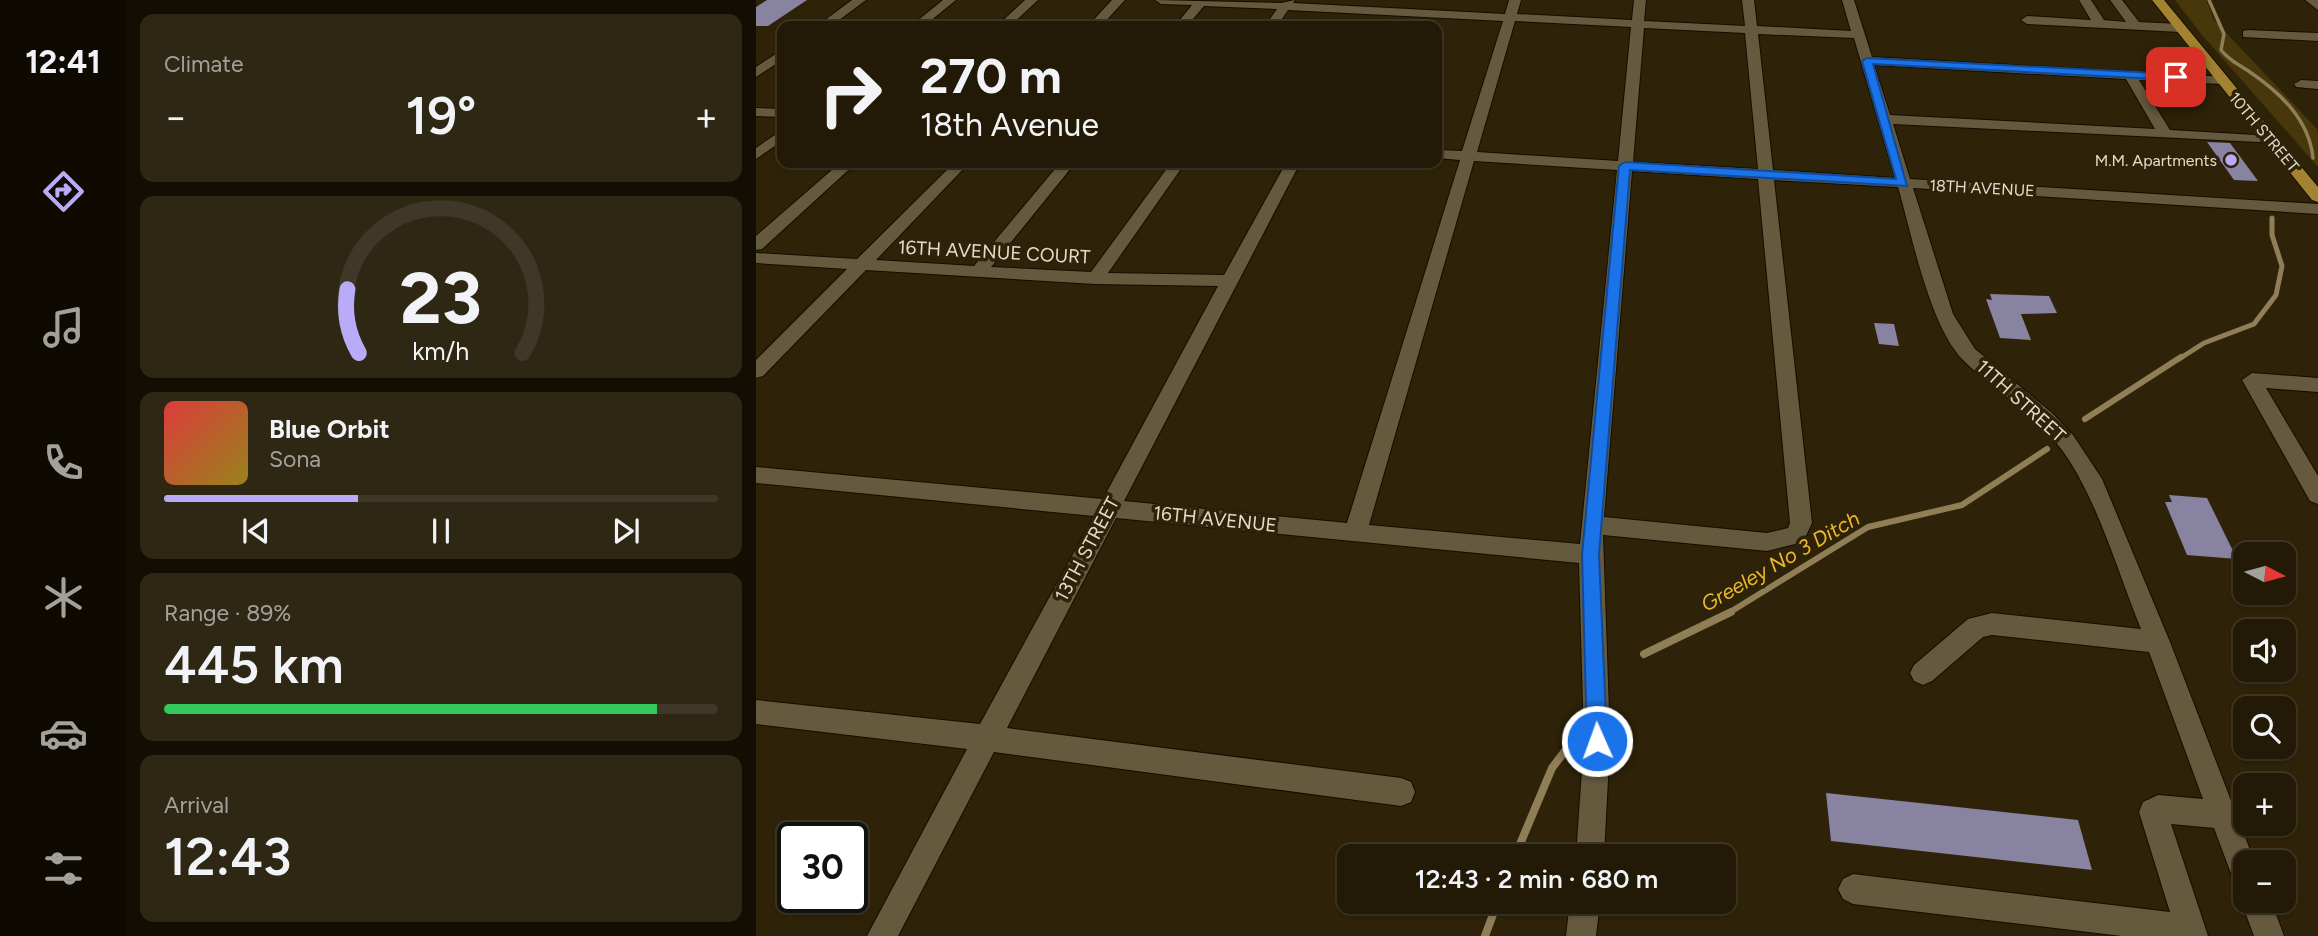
<!DOCTYPE html>
<meta charset="utf-8">
<style>
body{margin:0;font-family:Figtree,sans-serif;background:#2e2714;color:#f1f3f6;height:100vh;display:flex;flex-direction:column;font-size:26px;white-space:nowrap}
*{box-sizing:border-box;margin:0}
p{font-size:23px;color:#a2a19b}
.icon{flex:none;width:38px;height:38px;fill:none;stroke:currentColor;stroke-width:2;stroke-linecap:round;stroke-linejoin:round}
.map{position:relative;flex:1;overflow:hidden}
.panel{display:flex;flex-direction:column;gap:14px;padding:14px;background:#130e03;width:630px}
.panel>*{flex:none}
.top-card{position:absolute;left:21px;top:21px;width:665px;height:147px;border-radius:14px;box-shadow:0 2px 5px #0004,0 0 0 2px #3f3828;background:#221a06;color:#f1f3f6;overflow:hidden}
.needle{width:46px;rotate:96deg}
.buttons{position:absolute;left:1477px;top:542px;display:grid;gap:14px}
.buttons a{display:grid;place-items:center;width:63px;height:63px;border-radius:14px;background:#221a06;box-shadow:0 2px 5px #0004,0 0 0 2px #3f3828;font-size:35px}
.speed{position:absolute;left:21px;top:822px;display:flex;gap:14px;font-size:35px;font-weight:700;text-align:center}
.speed>*{display:grid;place-content:center;width:91px;height:91px;border-radius:50%;background:#221a06;box-shadow:0 2px 5px #0004,0 0 0 2px #3f3828;line-height:1}
.speed .limit{border:4px solid #111;border-radius:10px;background:#fff;color:#111}
.pin{position:absolute;display:grid;place-items:center;width:60px;height:60px;color:#fff;margin:-30px;border-radius:14px;box-shadow:0 4px 10px #0006}
.me{position:absolute;width:77px;margin:-38px;rotate:358deg;stroke-linejoin:round;filter:drop-shadow(0 0 5px #0008)}
.turn{display:flex;align-items:center;gap:24px;height:147px;padding:0 28px;font-size:32px}
.turn .icon{width:91px;height:91px;stroke-width:2.5}
.turn b{display:block;font-size:49px;line-height:60px}
.big{font-size:52px;font-weight:600;line-height:1.1}
.panel .tile{flex:1;display:flex;flex-direction:column;justify-content:center;gap:10px;min-width:0;padding:0 24px;border-radius:14px;background:#2e2714}
.panel .dial{align-items:center;gap:0}
.dial svg{height:182px;overflow:visible;fill:none;stroke:#3f3828;stroke-width:7;stroke-linecap:round;text-anchor:middle}
.dial text{fill:#f1f3f6;stroke:none}
.song{display:flex;align-items:center;gap:21px}
.cover{width:84px;height:84px;border-radius:10px;background:linear-gradient(135deg,hsl(0 70% 55%),hsl(50 70% 35%))}
.played{height:7px;border-radius:4px;background:linear-gradient(90deg,#b9abf7 35%,#3f3828 35%)}
.keys{display:flex;justify-content:space-around;direction:ltr}
.heat{display:flex;justify-content:space-between;align-items:center;font-size:38px;direction:ltr}
.charge{height:10px;border-radius:5px;background:linear-gradient(90deg,#34c759 89%,#3f3828 0)}
.trip{position:absolute;left:581px;top:844px;width:399px;height:70px;border-radius:14px;background:#221a06;box-shadow:0 2px 5px #0004,0 0 0 2px #3f3828;font-weight:600;line-height:70px;text-align:center}
main{display:flex;flex:1;min-height:0}
.dock{display:flex;flex-direction:column;width:126px;justify-content:space-around;align-items:center;background:#0e0a02;color:#a2a19b}
.dock .icon{width:49px;height:49px}
.dock .selected{color:#b9abf7}
.dock b{font-size:32px;color:#f1f3f6}
.map>svg:first-child{display:block}
.green{fill:#48370a}
.lines{fill:none;stroke-linecap:round;stroke-linejoin:round}
.stream-far3{stroke:#8f7e56;stroke-width:3.5}
.stream-far2{stroke:#8f7e56;stroke-width:5}
.stream-far1{stroke:#8f7e56;stroke-width:6}
.stream{stroke:#8f7e56;stroke-width:8}
.building{fill:#8783a0}
.minor-casing{stroke:#160c00;stroke-width:2}
.major-casing{stroke:#160c00;stroke-width:2}
.minor{fill:#665a3e;fill-rule:evenodd}
.major{fill:#a38331;fill-rule:evenodd}
.route{fill:#1a73e8;stroke:#114b97;stroke-width:2}
.poi-dot{fill:#b9abf7;stroke:#2e2308;stroke-width:2.5}
.labels{text-anchor:middle;dominant-baseline:central;stroke-width:7;stroke-linejoin:round;paint-order:stroke}
.far-street-label{font-size:16px;fill:#e3dccd;stroke:#2e2308}
.far-poi-label{font-size:16px;fill:#e3dccd;stroke:#2e2308;text-anchor:end}
.street-label{font-size:19px;fill:#e3dccd;stroke:#2e2308}
.water-label{font-size:21px;font-style:italic;fill:#ebb72d;stroke:#2e2308}
</style>
<main>
<nav class="dock">
<b>12:41</b>
<svg class="icon selected" aria-label="directions" viewBox="0 0 24 24"><path d="M12 3l9 9-9 9-9-9zM9 14v-3h6M13 9l2 2-2 2"/></svg>
<svg class="icon" aria-label="music" viewBox="0 0 24 24"><path d="M9 18V5l10-2v13"/><circle cx="6" cy="18" r="3"/><circle cx="16" cy="16" r="3"/></svg>
<svg class="icon" aria-label="phone" viewBox="0 0 24 24"><path d="M5 4h4l2 5-3 2q2 4 5 5l2-3 5 2v4C11 20 4 13 5 4z"/></svg>
<svg class="icon" aria-label="climate" viewBox="0 0 24 24"><path d="M12 3v18M4 7l16 10M4 17L20 7"/></svg>
<svg class="icon" aria-label="car" viewBox="0 0 24 24"><path d="M5 17H2v-5l4-1 3-4h7l3 4 3 1v5h-3M9 17h6M6 11h13"/><circle cx="7" cy="17" r="2"/><circle cx="17" cy="17" r="2"/></svg>
<svg class="icon" aria-label="filters" viewBox="0 0 24 24"><path d="M4 7h16M4 17h16"/><circle cx="9" cy="7" r="2"/><circle cx="15" cy="17" r="2"/></svg>
</nav>
<section class="panel">
<div class="tile"><p>Climate</p>
<div class="heat"><a>−</a><b class="big">19°</b><a>+</a></div>
</div>
<div class="tile dial"><svg viewBox="0 0 100 80">
<path d="M14 69A42 42 0 1 1 86 69"/>
<path d="M14 69A42 42 0 0 1 9 41" stroke="#b9abf7"/>
<text x="50" y="56" font-size="32" font-weight="700">23</text>
<text x="50" y="72" font-size="11">km/h</text>
</svg></div>
<div class="tile">
<div class="song"><i class="cover"></i><div><b>Blue Orbit</b><p>Sona</p></div></div>
<div class="played"></div>
<div class="keys"><svg class="icon" aria-label="previous" viewBox="0 0 24 24"><path d="M18 5L8 12l10 7zM5 5v14"/></svg><svg class="icon" aria-label="pause" viewBox="0 0 24 24"><path d="M8 5v14M16 5v14"/></svg><svg class="icon" aria-label="next" viewBox="0 0 24 24"><path d="M6 5l10 7-10 7zM19 5v14"/></svg></div>
</div>
<div class="tile"><p>Range · 89%</p><b class="big">445 km</b><div class="charge"></div></div>
<div class="tile"><p>Arrival</p><b class="big">12:43</b></div>
</section>
<div class="map">
<svg width="1562" height="936" viewBox="0 0 1562 936">
<rect width="100%" height="100%" fill="#2e2308"/>
<!-- green -->
<path class="green" d="M1419,0H1450L1458,20L1562,130V167L1446,35Z"/>
<g class="lines">
<!-- stream-far3 -->
<path class="stream-far3" d="M1453,0L1468,34L1465,50C1472,59 1481,64 1491,70C1522,91 1553,118 1557,158"/>
<!-- stream-far2 -->
<path class="stream-far2" d="M1423,359L1448,343L1498,324L1520,295L1526,266L1516,235V218"/>
<!-- stream-far1 -->
<path class="stream-far1" d="M1329,419L1425,357
M971,614L1112,527L1206,505L1291,449"/>
<!-- stream -->
<path class="stream" d="M888,654L975,612
M759,856L796,768L809,751
M729,936L742,901"/>
</g>
<!-- building -->
<path class="building" d="M11,0H51L12,26H0V7Z
M1451,142L1474,143L1502,181L1478,180Z
M1234,294L1293,296L1301,313L1265,314L1275,340L1244,338L1230,299L1236,300Z
M1118,323L1138,324L1143,346L1123,344Z
M1413,495L1451,498L1481,559L1431,555L1409,502H1416Z
M1070,793L1322,820L1336,870L1075,841Z"/>
<g class="lines">
<defs>
<path id="minor" d="M96,0H110L75,26H61Z
M187,0H200L168,26H155Z
M269,0H282L254,26H241Z
M356,0H369L345,26H332Z
M399,0L525,3L539,0L537,3L749,14L753,0H765L761,14L876,20L878,0H890L888,21L989,26L986,0H998L1001,26L1095,31L1086,0H1098L1116,57L1470,77L1472,80L1465,84L1383,80L1414,130L1517,136L1524,140L1522,143L1137,124L1154,179L1562,204V214L1157,188L1197,314L1219,349L1296,413L1317,435L1346,479L1414,642L1499,863H1489V888L1479,884L1458,828L1415,824L1452,936H1366L1097,904L1087,899L1082,889L1087,879L1097,874L1414,912L1383,812L1387,802L1402,795L1447,799L1393,652L1236,635L1227,637L1176,681L1167,685L1158,681L1154,673L1158,665L1212,619L1236,613L1385,629C1362,573 1339,491 1302,445C1276,411 1237,390 1207,360C1173,325 1156,235 1142,187L1018,180L1056,523L1047,542L1011,551L847,535L854,741L848,856H820L828,741L823,563L360,518L251,728L645,778L655,782L659,792L655,802L645,806L238,752L142,936H111L211,749L0,724V700L224,724L338,516L0,483V467L347,499L462,286L339,284L110,270L7,376L0,378V360L91,269L0,263V253L101,259L198,163H213L120,260L218,266L304,163H319L235,267L335,272L415,163H429L352,273L468,275L530,163H544L368,501L591,523L704,160L681,158V150L706,151L747,21L532,10L521,26H509L521,9L448,6L431,26H419L436,5L405,4ZM759,21L875,27L862,161L721,152ZM888,28L989,33L1002,169L877,162ZM1002,34L1098,38L1139,178L1017,170ZM1118,65L1370,79L1399,129L1134,115ZM718,161L861,170L824,544L613,525ZM876,171L1002,179L1034,523L1032,528L1011,533L848,517Z
M1323,0H1335L1348,20L1370,22L1354,0H1366L1383,22L1424,24L1430,28L1424,32L1271,24L1265,20L1271,16L1335,20Z
M1549,0H1562V10Z
M1491,30L1562,33V41L1487,37V31Z
M26,50V60L0,77V67Z
M1545,80L1562,81V89L1540,87L1538,84Z
M0,108L26,109V117L0,116Z
M26,130V141L0,159V148Z
M84,163H100L6,249L0,250V236Z
M1496,373L1562,378V392L1510,388L1562,476V504L1554,501L1486,380Z
M1489,891V901H1515L1528,936H1498L1485,901Z
M814,901H844L840,936H810Z"/>
<path id="major" d="M1396,0H1408L1562,187V202L1556,200Z"/>
</defs>
<!-- minor casing -->
<use href="#minor" class="minor-casing"/>
<!-- major casing -->
<use href="#major" class="major-casing"/>
<!-- minor -->
<use href="#minor" class="minor"/>
<!-- major -->
<use href="#major" class="major"/>
</g>
<!-- route -->
<path class="route" d="M1111,58L1420,74L1425,77L1420,80L1117,64L1151,186L874,170L843,555L851,741L848,748L841,751L834,748L831,741L826,555L863,166L869,162L1140,179L1106,61Z"/>
<!-- markers -->
<circle class="poi-dot" cx="1475" cy="160" r="7"/>
<g class="labels">
<!-- far-street labels -->
<g class="far-street-label">
<text transform="translate(1508 132) rotate(50)">10TH STREET</text>
<text transform="translate(1226 188) rotate(3)">18TH AVENUE</text>
</g>
<!-- far-poi labels -->
<g class="far-poi-label">
<text x="1461" y="160">M.M. Apartments</text>
</g>
<!-- street labels -->
<g class="street-label">
<text transform="translate(238 252) rotate(3)">16TH AVENUE COURT</text>
<text transform="translate(1265 401) rotate(42)">11TH STREET</text>
<text transform="translate(459 519) rotate(6)">16TH AVENUE</text>
<text transform="translate(331 549) rotate(-62)">13TH STREET</text>
</g>
<!-- water labels -->
<g class="water-label">
<text transform="translate(1024 561) rotate(-30)">Greeley No 3 Ditch</text>
</g>
</g>
</svg>
<div class="buttons">
<a><svg class="needle" viewBox="-14 -14 28 28"><path d="M0-13l5 13h-10z" fill="#e53935"/><path d="M0 13l5-13h-10z" fill="#a2a19b"/></svg></a>
<a><svg class="icon" aria-label="sound" viewBox="0 0 24 24"><path d="M4 9h4l5-4v14l-5-4H4zM17 9q2 3 0 6"/></svg></a>
<a><svg class="icon" aria-label="search" viewBox="0 0 24 24"><circle cx="10" cy="10" r="6"/><path d="M15 15l6 6"/></svg></a>
<a>+</a>
<a>−</a>
</div>
<div class="speed"><div class="limit">30</div></div>
<div class="pin" style="left:1420px;top:77px;background:#d93025"><svg class="icon" aria-label="arrive" viewBox="0 0 24 24"><path d="M6 21V4h12l-3 4 3 4H6"/></svg></div>
<svg class="me" style="left:841px;top:741px" viewBox="-20 -20 40 40"><circle r="17" fill="#1a73e8" stroke="#fff" stroke-width="3"/><path d="M0-11L8 9 0 5-8 9z" fill="#fff"/></svg>
<div class="trip">12:43 · 2 min · 680 m</div>
<div class="top-card">
<div class="turn"><svg class="icon" aria-label="right" viewBox="0 0 24 24"><path d="M7 20v-9h11M14 6l5 5-5 5"/></svg><div><b>270 m</b>18th Avenue</div></div>
</div>
</div>
</main>
